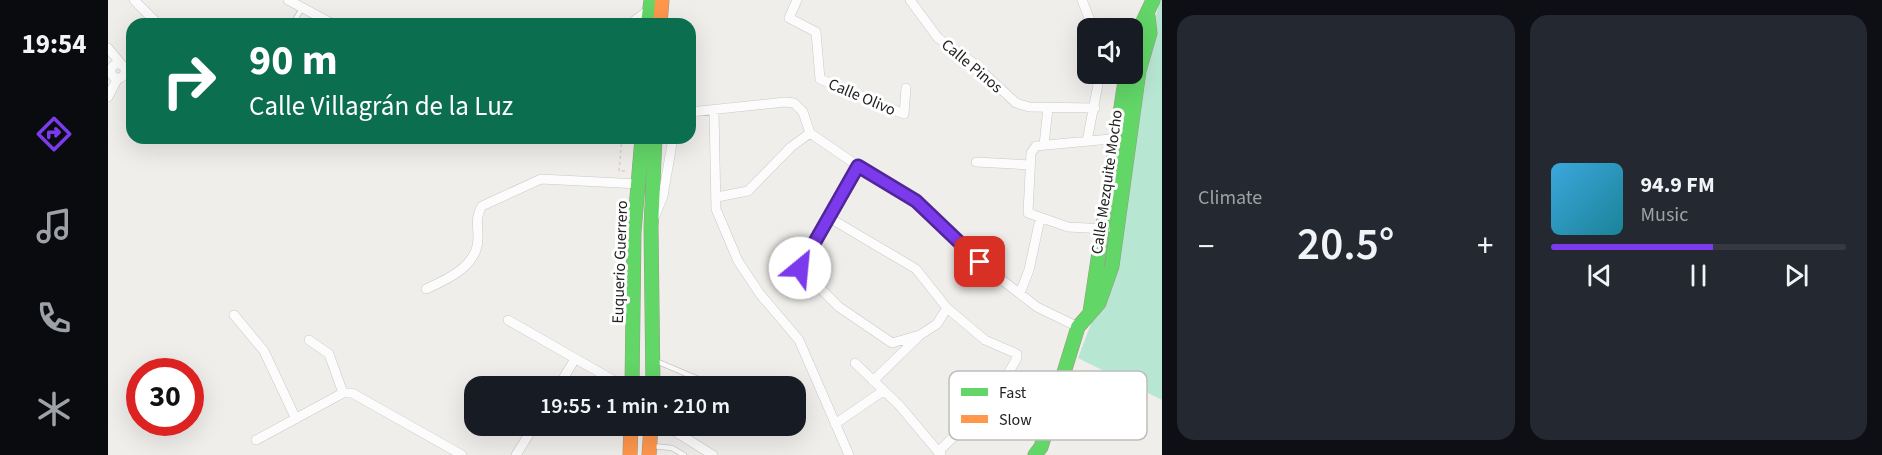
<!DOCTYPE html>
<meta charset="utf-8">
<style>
body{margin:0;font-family:"Source Sans 3",sans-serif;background:#242831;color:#f1f3f6;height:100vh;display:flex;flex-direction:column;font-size:22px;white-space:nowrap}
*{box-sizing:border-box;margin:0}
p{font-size:20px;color:#9ea1a6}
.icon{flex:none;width:33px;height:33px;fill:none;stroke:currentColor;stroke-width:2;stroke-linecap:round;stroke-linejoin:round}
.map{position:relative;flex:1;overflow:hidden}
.details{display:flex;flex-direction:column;gap:15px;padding:15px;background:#0d0f14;width:720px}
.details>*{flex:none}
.banner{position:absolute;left:18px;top:18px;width:570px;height:126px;border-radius:18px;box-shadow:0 6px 24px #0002;background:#0b6e4f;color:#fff;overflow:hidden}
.controls{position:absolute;left:969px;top:18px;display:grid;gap:12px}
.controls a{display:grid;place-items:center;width:66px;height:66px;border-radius:12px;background:#171b24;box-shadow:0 6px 24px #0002;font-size:30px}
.speed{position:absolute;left:18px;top:358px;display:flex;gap:12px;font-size:30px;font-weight:700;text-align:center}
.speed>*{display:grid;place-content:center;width:78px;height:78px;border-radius:50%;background:#171b24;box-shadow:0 6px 24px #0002;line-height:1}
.speed .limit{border:9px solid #d22;background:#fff;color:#111}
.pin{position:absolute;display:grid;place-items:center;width:51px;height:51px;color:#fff;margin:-26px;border-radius:12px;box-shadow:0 3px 9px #0006}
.me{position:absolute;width:66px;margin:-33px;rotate:28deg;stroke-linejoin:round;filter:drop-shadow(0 0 4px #0008)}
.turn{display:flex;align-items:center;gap:21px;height:126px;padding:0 24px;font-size:27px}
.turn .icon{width:78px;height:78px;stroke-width:2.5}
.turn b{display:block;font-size:42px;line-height:51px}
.big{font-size:45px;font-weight:600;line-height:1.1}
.details .tile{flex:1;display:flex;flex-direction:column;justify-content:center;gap:9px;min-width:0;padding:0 21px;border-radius:18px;background:#242831}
.song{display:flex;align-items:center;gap:18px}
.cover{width:72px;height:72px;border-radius:9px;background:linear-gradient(135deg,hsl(200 70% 55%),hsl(190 70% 35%))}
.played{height:6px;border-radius:3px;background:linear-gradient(90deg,#7c3aed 55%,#363941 55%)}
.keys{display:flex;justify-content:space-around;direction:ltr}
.heat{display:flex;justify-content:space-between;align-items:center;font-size:33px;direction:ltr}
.details .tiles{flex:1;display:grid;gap:15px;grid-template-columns:repeat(2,1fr)}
.trip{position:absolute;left:356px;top:376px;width:342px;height:60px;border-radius:18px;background:#171b24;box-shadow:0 6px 24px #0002;font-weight:600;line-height:60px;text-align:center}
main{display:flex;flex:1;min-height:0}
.tabs{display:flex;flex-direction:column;width:108px;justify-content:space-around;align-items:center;background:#090b0e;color:#9ea1a6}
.tabs .icon{width:42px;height:42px}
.tabs .current{color:#7c3aed}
.tabs b{font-size:27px;color:#f1f3f6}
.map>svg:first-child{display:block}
.pitch{fill:#b7e6d2}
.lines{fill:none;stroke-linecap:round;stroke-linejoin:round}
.lane-casing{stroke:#c9c8c7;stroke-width:6}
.street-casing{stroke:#c9c8c7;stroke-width:10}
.fast-casing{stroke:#999a82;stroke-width:15}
.slow-casing{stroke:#999a82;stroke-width:15}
.path{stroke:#dccecd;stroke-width:1.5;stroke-dasharray:3 3;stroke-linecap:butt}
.lane{stroke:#fdfcfc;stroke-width:4.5}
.street{stroke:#fdfcfc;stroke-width:9}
.fast{stroke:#63d668;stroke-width:14}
.slow{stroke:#ff974d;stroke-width:14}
.route-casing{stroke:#51269a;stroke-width:15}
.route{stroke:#7c3aed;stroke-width:10}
.labels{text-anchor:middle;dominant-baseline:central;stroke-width:6;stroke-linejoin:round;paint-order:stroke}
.street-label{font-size:16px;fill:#222;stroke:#fff}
.key{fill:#fff;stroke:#bdbdbd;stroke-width:1.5}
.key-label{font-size:16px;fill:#222}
</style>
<main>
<nav class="tabs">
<b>19:54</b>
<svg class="icon current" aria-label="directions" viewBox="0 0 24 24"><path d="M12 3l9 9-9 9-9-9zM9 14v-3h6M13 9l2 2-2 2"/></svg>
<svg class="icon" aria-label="music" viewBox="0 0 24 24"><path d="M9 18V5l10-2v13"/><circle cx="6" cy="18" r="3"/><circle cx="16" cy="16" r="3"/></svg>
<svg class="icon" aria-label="phone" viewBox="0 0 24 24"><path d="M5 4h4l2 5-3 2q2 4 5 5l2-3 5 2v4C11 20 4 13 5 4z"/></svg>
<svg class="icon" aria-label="climate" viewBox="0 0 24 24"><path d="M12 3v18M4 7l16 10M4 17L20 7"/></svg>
</nav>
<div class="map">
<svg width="1054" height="455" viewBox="0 0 1054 455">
<rect width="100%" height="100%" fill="#f0eeeb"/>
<!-- pitch -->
<path class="pitch" d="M1052,0H1054V400L970,358L997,287L1030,85Z"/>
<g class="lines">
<defs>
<path id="lane" d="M185,24L194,8
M340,138L341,139
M548,361L595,381L596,387
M544,446L564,448L576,455"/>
<path id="street" d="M26,0L50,24
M180,0L225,24
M689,0L681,18L708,32L712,79L796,114L798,88
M802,0L830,38L864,62L908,103L921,107L987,108
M974,0L985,28
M522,24L542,9
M0,48L14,65
M3 71a7 7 0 1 1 14 0a7 7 0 1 1-14 0Z
M0,97L10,78
M606,111L608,209L630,261L652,294L691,340L741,455
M582,112L677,102L686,103L695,112L702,133L750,166L808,201L885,273L929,307L970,327
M979,141L992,74
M936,145L940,108
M868,162L922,165
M750,166L692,268L731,307L784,343L812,335
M609,197L640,191L683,147L702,133
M547,216L555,196L565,138
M720,217L808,269L839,308L877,340L909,354V358L887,396L830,452
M998,229L960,227L920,213L923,153L928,146L1013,138
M318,289C340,279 370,266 370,238C370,226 367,217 374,206L433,179L532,184
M912,293L921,270L932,219
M126,315L156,351L188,419
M400,320L517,387
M201,340L221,354L235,393
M747,363L791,405L833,455
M765,381L812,335L829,324L839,308
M450,387L467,359
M727,424L775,391
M558,426L605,455
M148,440L235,393H244L354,455
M408,455L426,426"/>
<path id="fast" d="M540,24L543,0
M1024,45L1045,0
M982,312L1018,74
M524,387L526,232L534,138
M545,387L543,227L547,138
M927,455L933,447L970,327L991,303L1004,266L1031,71L1042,33L1040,16"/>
<path id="slow" d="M552,24L554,0
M522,455L523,426
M541,455L543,426"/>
</defs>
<!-- lane casing -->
<use href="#lane" class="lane-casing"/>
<!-- street casing -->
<use href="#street" class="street-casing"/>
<!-- fast casing -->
<use href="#fast" class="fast-casing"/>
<!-- slow casing -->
<use href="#slow" class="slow-casing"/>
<!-- path -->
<path class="path" d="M514,138L511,171H519"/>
<!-- lane -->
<use href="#lane" class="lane"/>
<!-- street -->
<use href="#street" class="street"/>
<!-- fast -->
<use href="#fast" class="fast"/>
<!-- slow -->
<use href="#slow" class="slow"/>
</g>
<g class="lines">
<defs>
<path id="route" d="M692,268L750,166L808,201L872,262"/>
</defs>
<!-- route casing -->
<use href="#route" class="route-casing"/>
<!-- route -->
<use href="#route" class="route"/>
</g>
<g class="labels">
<!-- street labels -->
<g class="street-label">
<text transform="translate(864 66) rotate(40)">Calle Pinos</text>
<text transform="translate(754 97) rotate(23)">Calle Olivo</text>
<text transform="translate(999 182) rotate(-82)">Calle Mezquite Mocho</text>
<text transform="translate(512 262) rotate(-88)">Euquerio Guerrero</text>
</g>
</g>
<!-- legend -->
<rect x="841" y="371" width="198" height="69" rx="9" class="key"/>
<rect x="853" y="388" width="27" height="8" fill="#63d668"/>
<rect x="853" y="415" width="27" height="8" fill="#ff974d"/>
<g class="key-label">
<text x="891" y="398">Fast</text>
<text x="891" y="425">Slow</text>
</g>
</svg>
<div class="controls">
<a><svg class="icon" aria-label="sound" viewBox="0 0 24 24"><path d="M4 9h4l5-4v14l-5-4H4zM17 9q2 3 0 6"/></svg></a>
</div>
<div class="speed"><div class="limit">30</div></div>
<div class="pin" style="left:872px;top:262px;background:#d93025"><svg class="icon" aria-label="arrive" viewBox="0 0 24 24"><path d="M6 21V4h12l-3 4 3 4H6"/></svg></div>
<svg class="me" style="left:692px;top:268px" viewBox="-20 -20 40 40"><circle r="19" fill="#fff"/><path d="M0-13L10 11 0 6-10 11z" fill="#7c3aed"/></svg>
<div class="trip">19:55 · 1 min · 210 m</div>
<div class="banner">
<div class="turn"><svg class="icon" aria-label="right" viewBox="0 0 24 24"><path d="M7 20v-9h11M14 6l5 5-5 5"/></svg><div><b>90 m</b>Calle Villagrán de la Luz</div></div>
</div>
</div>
<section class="details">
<div class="tiles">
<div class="tile"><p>Climate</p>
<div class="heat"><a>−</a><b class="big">20.5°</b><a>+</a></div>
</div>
<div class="tile">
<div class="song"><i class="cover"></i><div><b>94.9 FM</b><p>Music</p></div></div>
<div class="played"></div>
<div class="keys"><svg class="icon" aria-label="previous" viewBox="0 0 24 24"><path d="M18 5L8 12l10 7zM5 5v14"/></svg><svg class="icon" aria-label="pause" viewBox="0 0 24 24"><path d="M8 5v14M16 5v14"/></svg><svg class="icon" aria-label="next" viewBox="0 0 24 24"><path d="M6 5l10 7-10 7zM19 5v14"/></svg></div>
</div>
</div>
</section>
</main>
